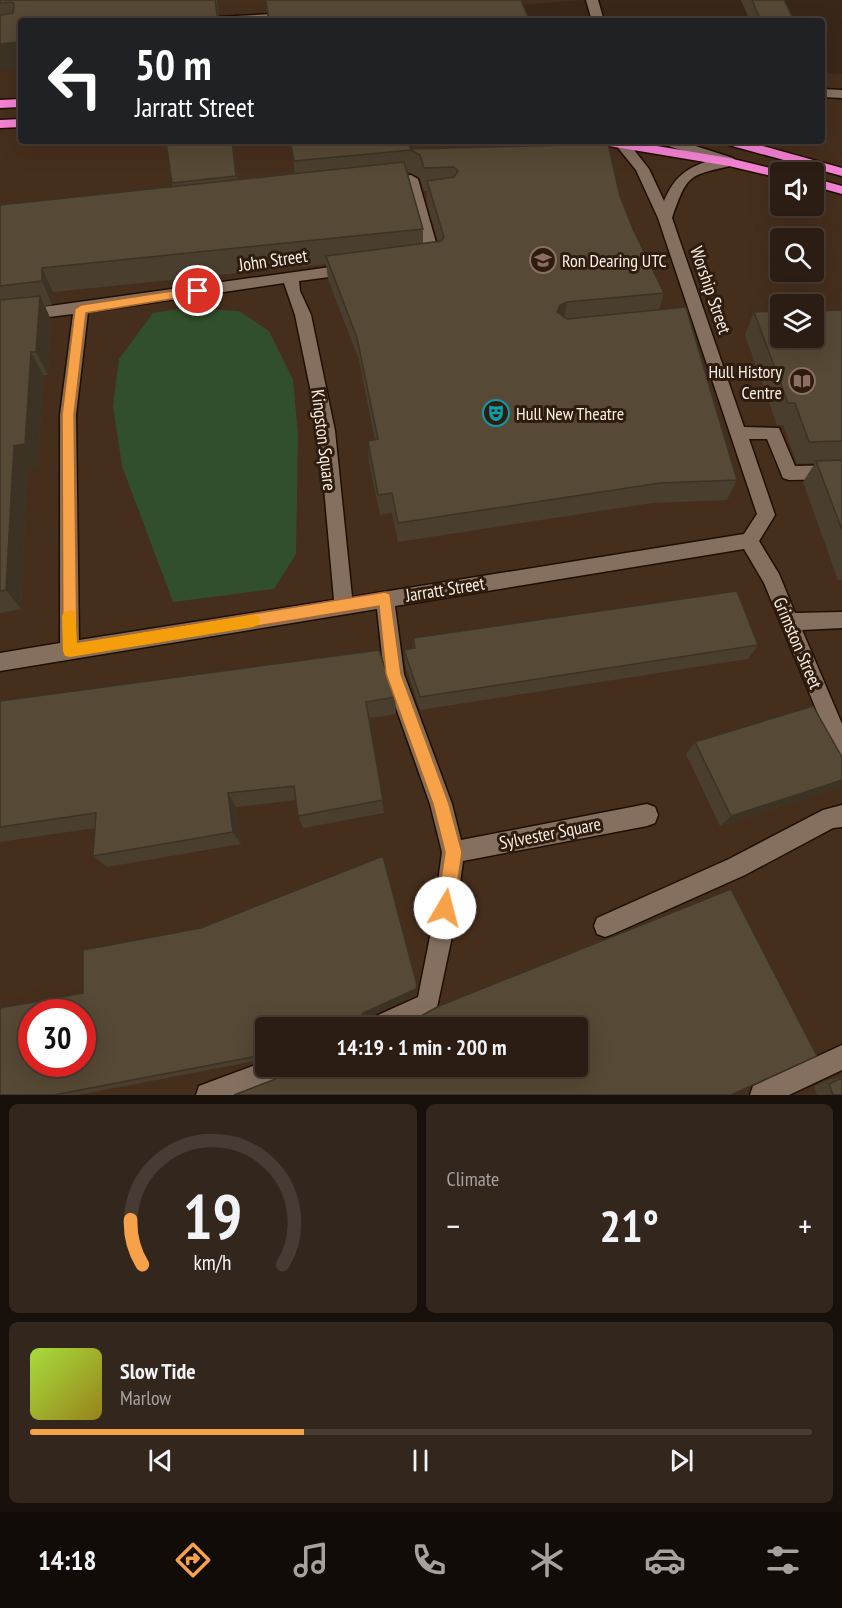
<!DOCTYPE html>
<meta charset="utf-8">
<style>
body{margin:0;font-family:"PT Sans Narrow",sans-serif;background:#33261c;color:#f1f3f6;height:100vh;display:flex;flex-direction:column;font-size:22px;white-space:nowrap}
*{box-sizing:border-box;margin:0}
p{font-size:20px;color:#a6a2a0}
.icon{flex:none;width:33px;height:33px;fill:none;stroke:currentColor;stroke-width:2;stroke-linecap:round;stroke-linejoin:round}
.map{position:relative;height:1095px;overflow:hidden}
.details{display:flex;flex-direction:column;gap:9px;padding:9px;background:#18100a;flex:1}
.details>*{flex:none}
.hud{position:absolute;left:18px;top:18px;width:807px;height:126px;border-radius:6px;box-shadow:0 6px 24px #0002,0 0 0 2px #473b33;background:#202124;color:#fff;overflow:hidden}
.tools{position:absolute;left:770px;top:162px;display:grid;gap:12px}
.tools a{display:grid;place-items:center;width:54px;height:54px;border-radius:6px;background:#2b1d13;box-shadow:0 6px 24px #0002,0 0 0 2px #473b33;font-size:30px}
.speed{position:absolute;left:18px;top:999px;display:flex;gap:12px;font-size:30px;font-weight:700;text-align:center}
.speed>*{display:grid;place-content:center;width:78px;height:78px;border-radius:50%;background:#2b1d13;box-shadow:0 6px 24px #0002,0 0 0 2px #473b33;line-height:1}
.speed .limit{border:9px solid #d22;background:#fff;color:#111}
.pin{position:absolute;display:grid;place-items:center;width:51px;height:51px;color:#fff;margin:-26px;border:3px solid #fff;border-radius:50%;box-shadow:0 2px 6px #0007}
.me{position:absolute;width:66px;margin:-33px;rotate:8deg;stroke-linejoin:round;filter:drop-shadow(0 0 4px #0008)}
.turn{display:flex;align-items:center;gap:21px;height:126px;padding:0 18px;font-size:27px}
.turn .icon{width:78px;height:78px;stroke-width:2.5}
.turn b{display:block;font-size:42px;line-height:51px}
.big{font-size:45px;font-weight:700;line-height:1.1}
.details .tile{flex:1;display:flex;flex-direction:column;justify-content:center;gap:9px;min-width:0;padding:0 21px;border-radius:9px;background:#33261c}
.details .dial{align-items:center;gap:0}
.dial svg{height:156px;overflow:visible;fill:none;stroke:#473b33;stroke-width:7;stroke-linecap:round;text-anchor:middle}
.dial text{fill:#f1f3f6;stroke:none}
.song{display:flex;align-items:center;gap:18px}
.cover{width:72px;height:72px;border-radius:9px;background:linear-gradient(135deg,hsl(80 70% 55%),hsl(50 70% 35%))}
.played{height:6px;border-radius:3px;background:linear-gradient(90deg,#f7a149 35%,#473b33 35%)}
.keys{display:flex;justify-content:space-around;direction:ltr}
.heat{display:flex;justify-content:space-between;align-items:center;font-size:33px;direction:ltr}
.details .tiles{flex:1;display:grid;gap:9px;grid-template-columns:1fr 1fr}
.tile:last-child{grid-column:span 2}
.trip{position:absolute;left:255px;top:1017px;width:333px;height:60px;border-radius:6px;background:#2b1d13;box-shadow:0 6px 24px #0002,0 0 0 2px #473b33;font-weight:700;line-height:60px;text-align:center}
.tabs{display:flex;height:96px;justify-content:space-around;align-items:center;background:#110c08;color:#a6a2a0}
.tabs .icon{width:42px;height:42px}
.tabs .on{color:#f7a149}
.tabs b{font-size:27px;color:#f1f3f6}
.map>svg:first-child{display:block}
.built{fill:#462e1c;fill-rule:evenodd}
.green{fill:#324f2b}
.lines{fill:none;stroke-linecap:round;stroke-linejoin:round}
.minor-casing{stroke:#1f0f03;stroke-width:3}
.highway-casing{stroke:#1f0f03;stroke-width:3}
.minor{fill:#857060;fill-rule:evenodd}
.highway{fill:#f582d4;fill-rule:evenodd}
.wall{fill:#4a3f2e;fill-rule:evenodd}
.shaded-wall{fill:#3c3325}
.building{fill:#564935;stroke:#3c3325;stroke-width:1.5;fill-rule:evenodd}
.route{fill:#f7a149;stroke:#a1692f;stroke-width:1.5}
.slow{fill:#f59e0b}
.labels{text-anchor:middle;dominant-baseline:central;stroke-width:6;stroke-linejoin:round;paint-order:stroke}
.street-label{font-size:18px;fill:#faeee4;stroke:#2e1d0f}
.poi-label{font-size:18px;fill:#faeee4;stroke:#2e1d0f;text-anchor:start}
</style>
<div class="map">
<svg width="842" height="1095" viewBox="0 0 842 1095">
<rect width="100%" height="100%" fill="#392719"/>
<!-- built -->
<path class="built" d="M0,0H583L316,21H21V141H822V73L842,74V1095H0ZM780,172H813V206H780ZM780,238H813V272H780ZM780,304H813V338H780ZM32,1012H82V1064H32ZM266,1028H578V1066H266Z"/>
<!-- green -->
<path class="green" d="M186,308L239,311L269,331L293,380L298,435L296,554L274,589L173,602L122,466L113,406L119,359L153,313Z"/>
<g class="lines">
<defs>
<path id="minor" d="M586,0H598L604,21H592Z
M291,13L295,14V18L192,21L198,18Z
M822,89L842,90V98L822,97Z
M618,141H627L649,169L664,201C674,177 687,167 712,160L662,144L660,141H680L733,158L736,162L734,165C689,176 688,172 672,218L744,427L779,428L795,466L842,465V479L789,480L783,478L767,439H749L775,515L759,541L779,574L795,613L842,612V628L802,630L842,724V758L835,755L764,583L744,549L395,606L404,674L452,804L461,840L647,804L655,807L658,815L655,823L647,826L463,861L454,927L436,1012L403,1028H363L367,1020L418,997L432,927L442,852L430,804L384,674L377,609L0,671V653L60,643V415L73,314L0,323V313L352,264L357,265L359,269L352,274L299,281L300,291L311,315L335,431L352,597L744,534L757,514L658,218L636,170L615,144ZM284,283L295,315L319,431L334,600L79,640L76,415L88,312Z
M411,175L418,179L441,260L439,263L427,266L420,261L426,256L406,184L385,186L378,182L385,178Z
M842,805V827L833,828L745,875L613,934L605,937L597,934L594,926L597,918L729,859L823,810Z
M842,1045V1070L789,1095H750L753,1086Z
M266,1061V1066H295L292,1075L240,1095H196L199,1086Z"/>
<path id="highway" d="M21,99V107L0,108V100Z
M21,119V127L0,128V120Z
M596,141H627L729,158L786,172H780V178L729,166L603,145Z
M723,141H745L842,168V176L725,144Z
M813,178L842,186V194L813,186Z"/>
</defs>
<!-- minor casing -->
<use href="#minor" class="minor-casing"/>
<!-- highway casing -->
<use href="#highway" class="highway-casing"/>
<!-- minor -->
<use href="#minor" class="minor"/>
<!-- highway -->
<use href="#highway" class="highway"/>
</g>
<!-- wall -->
<path class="wall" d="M0,0H217L219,21H21L0,71Z
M265,0H521L528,17V21H268Z
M741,0H784L794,21H750Z
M166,141H233L238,179L295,173L290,141L411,149L620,196L633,229L664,293L659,310L737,480L727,500L652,503L398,542L392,513L380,515L369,462L368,441L375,440L359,360L328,279L326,264L53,292L52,305L45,306L51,320L48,375H43L38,466L27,468L21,609L0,613V205L172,186ZM407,173H411L420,178L424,191H427V204L438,242L423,244V229Z
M842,310V580H838L803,482L815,463L797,464L783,425H777L745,335L754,312Z
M413,638L758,645L748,659L420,710L405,664L404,650L413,649Z
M395,697L396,714L369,718L384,813L303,828L298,816L296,800L236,807L241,844L107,867L93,856L95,828L0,842V701Z
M695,742L839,788L720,826L686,754Z
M417,991L416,995L366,1018L362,1026L578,1066L265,1059L78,1095H0Z
M842,1077V1095H817L814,1086L827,1080Z"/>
<!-- shaded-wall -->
<path class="shaded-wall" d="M17,42L21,51V68L0,71V44Z
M232,141H233L239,191L236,176Z
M42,268L53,292L52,305L42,281Z
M40,296L51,320L48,375L36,352Z
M567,302L563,325L557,312L560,305Z
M31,352L43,375L38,466L27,468L21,609L6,590L14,446Z
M842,780V786L839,788L720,826L731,816Z
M228,793L236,807L241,844L233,832Z
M417,985L416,995L366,1018L361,1027L358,1022L363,1013Z"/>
<!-- building -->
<path class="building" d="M0,0H215L218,21H21V52L18,53L17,42L0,44V15L13,13L14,4L12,2L0,3Z
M266,0H521L528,17L483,21H269Z
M752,0H784L794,21H761Z
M166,141H232L236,176L172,183Z
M290,141H408L411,149L608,144L620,196L633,229L664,293L567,302L560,305L557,312L567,319L686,307L737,480L660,483L398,523L392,493L378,495L368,441L378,439L357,338L326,256L441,241L444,237L427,181L454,177L458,171L454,167L424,168L420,155L411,150L294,161Z
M404,162L423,229L42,268V281L0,286V205Z
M40,296L36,352H31L25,444L14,446L6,590L0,591V300Z
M842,310V441L809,442L795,403H788L754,312L780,311V338H813V311Z
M842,460V530L816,461Z
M737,591L758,645L420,697L404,650L415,648L413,638Z
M379,650L395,697L366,702L383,800L298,816L294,786L228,793L233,832L93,856L96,813L0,827V701Z
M813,706L842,757V780L731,816L695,742Z
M383,856L417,985L416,989L363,1013L358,1022L360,1026H403L439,1006L731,889L817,1056L731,1095H234L286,1075L290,1066H578V1028H266V1059L265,1056H258L54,1095H0V1008L83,993V950L201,928ZM32,1012H82V1064H32Z
M842,1078V1095H833L829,1084Z"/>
<!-- route -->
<path class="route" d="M198,287L203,291L202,294L86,313L74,415L77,643L385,592L390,594L401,674L449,804L462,852L454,908L451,914L445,917L439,914L437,908L445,852L433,804L386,674L379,606L70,657L65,656L63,651L62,415L75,309L81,305Z"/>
<!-- slow -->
<path class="slow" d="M70,610L75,612L77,643L253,615L258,616L260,621L258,625L253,627L70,657L65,656L63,651L62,616L64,612Z"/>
<!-- icons -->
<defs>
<symbol id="school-ring" viewBox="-11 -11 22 22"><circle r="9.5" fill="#2e1d0f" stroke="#8d6e63" stroke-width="1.5"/><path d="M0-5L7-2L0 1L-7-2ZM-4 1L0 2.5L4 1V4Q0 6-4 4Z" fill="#8d6e63"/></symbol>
<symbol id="library-ring" viewBox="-11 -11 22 22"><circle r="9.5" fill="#2e1d0f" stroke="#8d6e63" stroke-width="1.5"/><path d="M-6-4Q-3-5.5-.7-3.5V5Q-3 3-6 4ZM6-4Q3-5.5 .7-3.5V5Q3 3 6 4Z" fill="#8d6e63"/></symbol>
<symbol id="theatre-ring" viewBox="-11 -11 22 22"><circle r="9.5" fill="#2e1d0f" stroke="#0f9aa8" stroke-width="1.5"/><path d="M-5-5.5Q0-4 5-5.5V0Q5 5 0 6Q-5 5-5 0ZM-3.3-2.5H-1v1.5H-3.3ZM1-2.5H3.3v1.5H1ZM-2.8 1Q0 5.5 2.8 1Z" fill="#0f9aa8"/></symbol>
</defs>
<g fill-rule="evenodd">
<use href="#school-ring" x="528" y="245" width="30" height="30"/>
<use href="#library-ring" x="787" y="366" width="30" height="30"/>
<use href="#theatre-ring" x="481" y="398" width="30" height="30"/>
</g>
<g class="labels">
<!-- street labels -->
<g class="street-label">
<text transform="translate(273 260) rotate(-8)">John Street</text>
<text transform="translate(711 290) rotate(71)">Worship Street</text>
<text transform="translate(324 440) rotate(83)">Kingston Square</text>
<text transform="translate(445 589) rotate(-9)">Jarratt Street</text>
<text transform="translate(798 643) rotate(67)">Grimston Street</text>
<text transform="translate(550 833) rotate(-11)">Sylvester Square</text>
</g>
<!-- poi labels -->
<g class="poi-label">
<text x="562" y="260">Ron Dearing UTC</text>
<text x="782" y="371" text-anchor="end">Hull History<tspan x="782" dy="21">Centre</tspan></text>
<text x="516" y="413">Hull New Theatre</text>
</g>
</g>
</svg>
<div class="tools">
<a><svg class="icon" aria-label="sound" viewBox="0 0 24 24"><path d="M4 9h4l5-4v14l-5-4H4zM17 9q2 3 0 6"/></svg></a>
<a><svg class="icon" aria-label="search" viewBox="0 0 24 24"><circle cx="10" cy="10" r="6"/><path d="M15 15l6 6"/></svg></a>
<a><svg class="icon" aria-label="layers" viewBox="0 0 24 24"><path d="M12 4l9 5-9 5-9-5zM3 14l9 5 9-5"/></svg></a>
</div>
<div class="speed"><div class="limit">30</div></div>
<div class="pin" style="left:198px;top:291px;background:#d93025"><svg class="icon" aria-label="arrive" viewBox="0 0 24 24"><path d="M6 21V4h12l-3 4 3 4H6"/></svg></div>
<svg class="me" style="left:445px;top:908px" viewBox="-20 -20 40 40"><circle r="19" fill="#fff"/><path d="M0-13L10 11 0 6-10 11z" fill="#f7a149"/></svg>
<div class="trip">14:19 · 1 min · 200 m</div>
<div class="hud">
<div class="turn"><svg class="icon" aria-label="left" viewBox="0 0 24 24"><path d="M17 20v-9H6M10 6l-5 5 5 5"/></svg><div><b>50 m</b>Jarratt Street</div></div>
</div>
</div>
<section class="details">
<div class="tiles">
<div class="tile dial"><svg viewBox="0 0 100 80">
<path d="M14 69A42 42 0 1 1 86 69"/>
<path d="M14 69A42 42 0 0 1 8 46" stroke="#f7a149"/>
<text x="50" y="56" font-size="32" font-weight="700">19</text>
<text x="50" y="72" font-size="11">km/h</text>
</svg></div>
<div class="tile"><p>Climate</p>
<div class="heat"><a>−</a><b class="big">21°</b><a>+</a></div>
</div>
<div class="tile">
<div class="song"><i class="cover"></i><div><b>Slow Tide</b><p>Marlow</p></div></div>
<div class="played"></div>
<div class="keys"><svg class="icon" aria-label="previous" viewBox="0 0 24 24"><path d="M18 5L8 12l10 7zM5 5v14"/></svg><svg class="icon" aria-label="pause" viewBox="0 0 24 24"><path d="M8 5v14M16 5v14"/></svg><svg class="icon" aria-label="next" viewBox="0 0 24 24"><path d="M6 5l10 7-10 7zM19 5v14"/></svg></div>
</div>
</div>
</section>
<nav class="tabs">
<b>14:18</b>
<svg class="icon on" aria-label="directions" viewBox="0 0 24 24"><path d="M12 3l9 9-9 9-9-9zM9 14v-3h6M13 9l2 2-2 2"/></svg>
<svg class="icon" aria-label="music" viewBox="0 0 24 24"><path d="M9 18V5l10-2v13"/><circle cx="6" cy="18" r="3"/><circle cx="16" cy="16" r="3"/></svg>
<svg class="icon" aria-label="phone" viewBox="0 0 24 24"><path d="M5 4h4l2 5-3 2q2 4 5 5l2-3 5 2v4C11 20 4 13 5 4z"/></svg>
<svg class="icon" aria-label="climate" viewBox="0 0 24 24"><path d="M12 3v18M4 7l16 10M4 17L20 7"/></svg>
<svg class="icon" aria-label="car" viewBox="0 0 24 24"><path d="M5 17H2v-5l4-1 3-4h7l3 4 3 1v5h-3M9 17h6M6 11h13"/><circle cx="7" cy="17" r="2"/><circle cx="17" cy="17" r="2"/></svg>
<svg class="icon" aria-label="filters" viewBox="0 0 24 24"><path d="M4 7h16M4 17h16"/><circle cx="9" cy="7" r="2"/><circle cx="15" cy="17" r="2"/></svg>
</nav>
